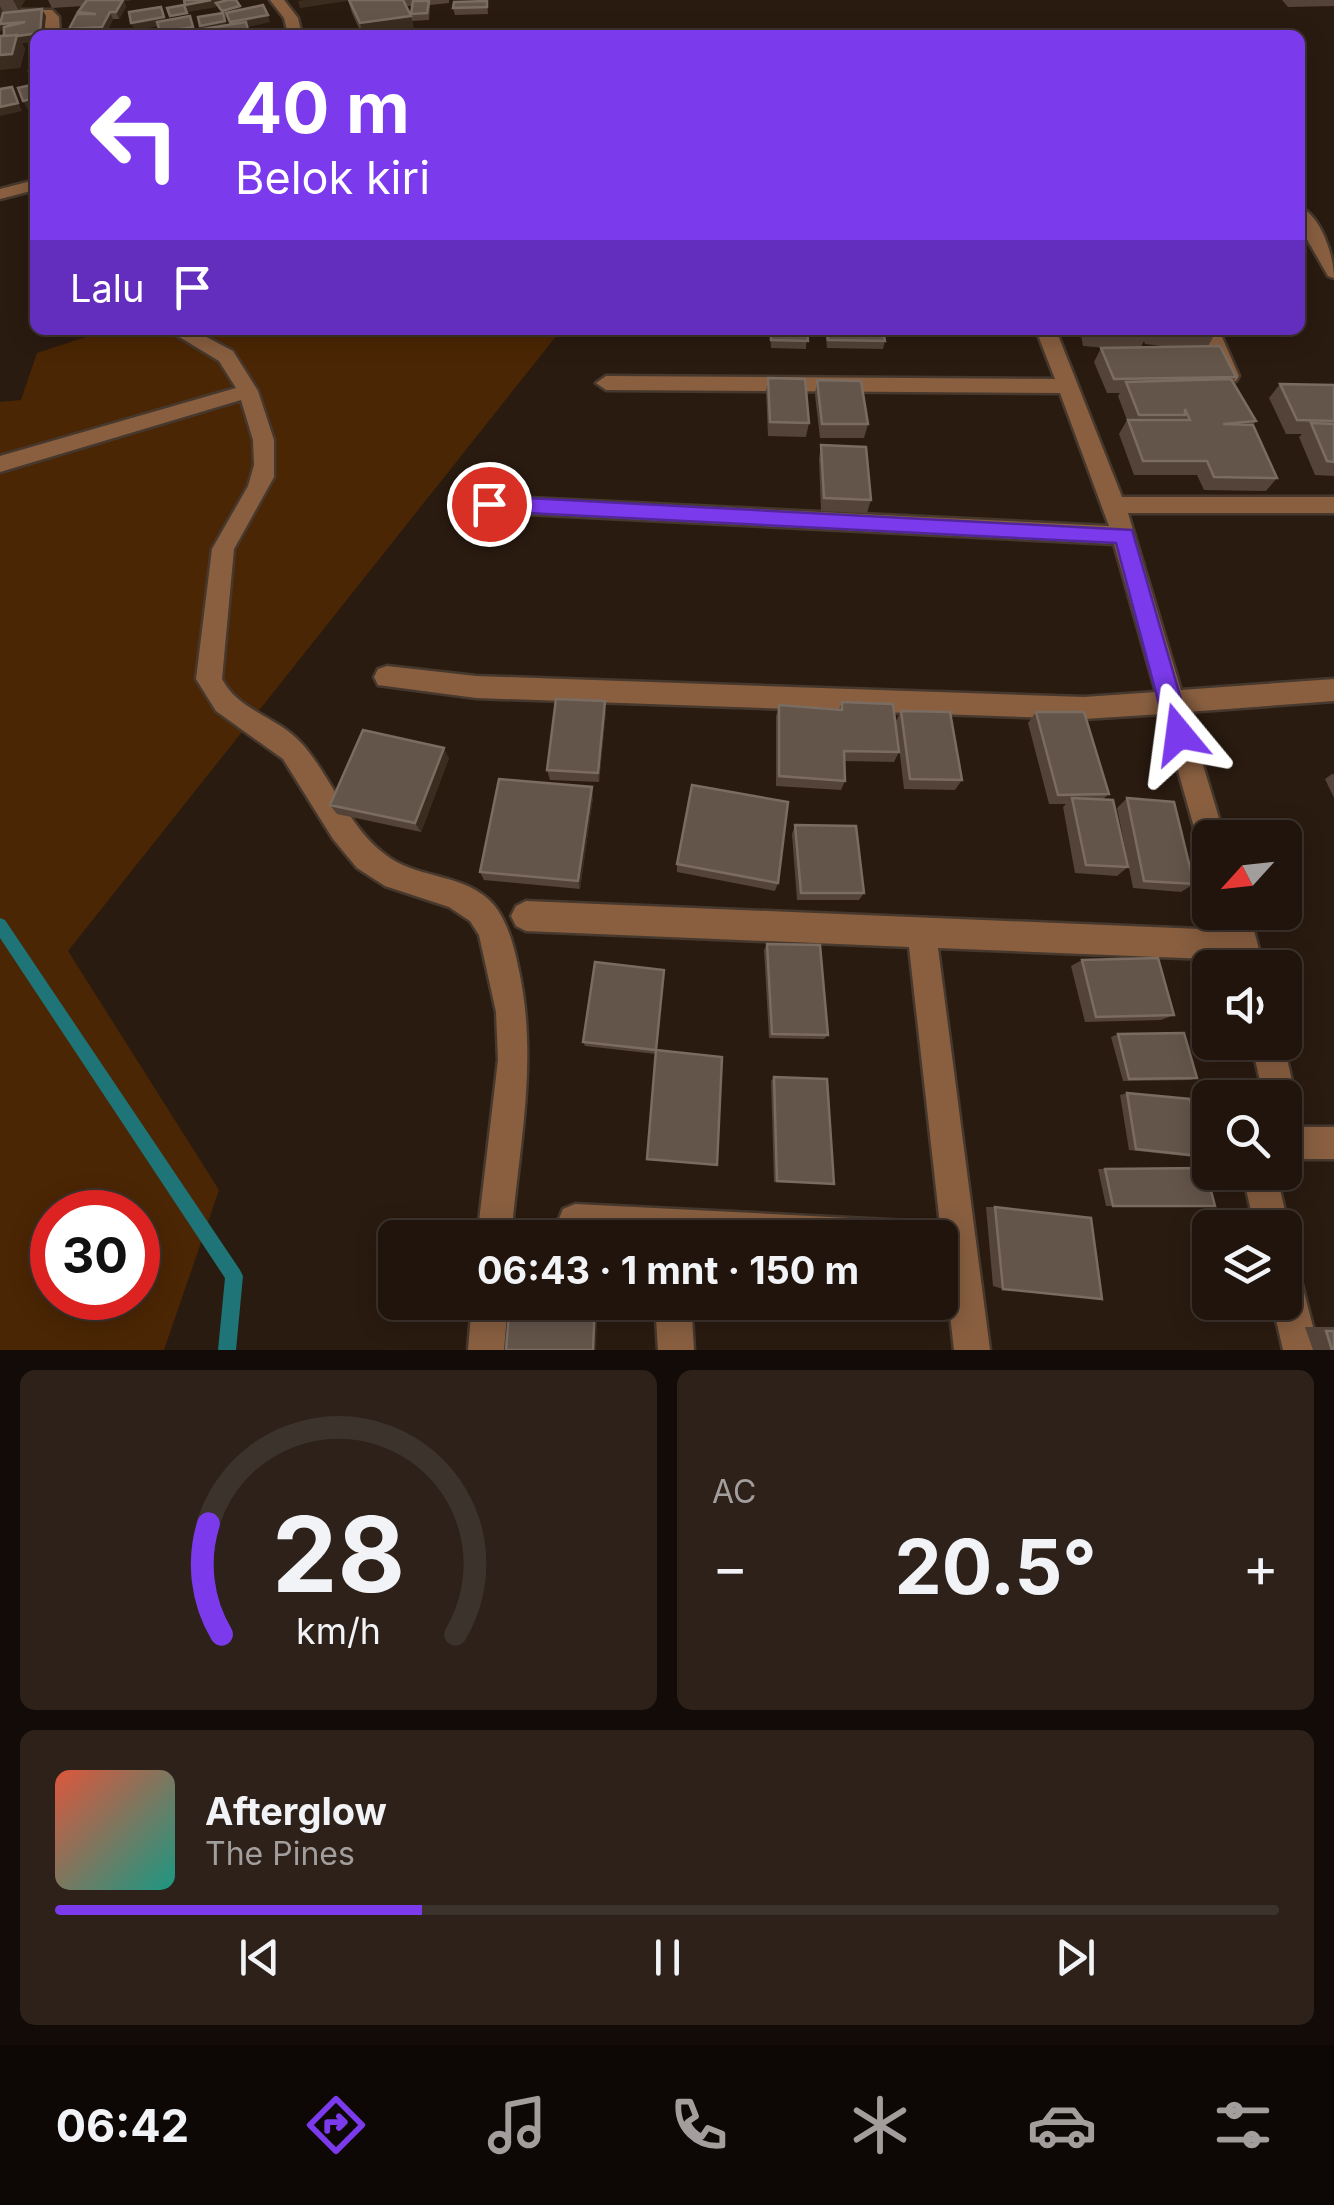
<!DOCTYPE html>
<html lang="id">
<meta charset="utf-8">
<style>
body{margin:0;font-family:Inter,sans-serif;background:#2d211a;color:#f1f3f6;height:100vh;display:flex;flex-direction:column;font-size:38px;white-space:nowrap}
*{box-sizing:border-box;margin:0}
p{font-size:32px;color:#a29e9d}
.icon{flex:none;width:55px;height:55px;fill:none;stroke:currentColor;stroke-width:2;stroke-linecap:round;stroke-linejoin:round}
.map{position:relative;height:1350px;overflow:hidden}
.sheet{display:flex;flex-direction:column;gap:20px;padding:20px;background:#120b07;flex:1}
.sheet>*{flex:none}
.top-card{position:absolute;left:30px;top:30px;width:1275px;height:305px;border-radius:15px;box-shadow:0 5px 25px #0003,0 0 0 2px #3d332d;background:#7c3aed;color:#fff;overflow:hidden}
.needle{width:65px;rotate:243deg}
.fabs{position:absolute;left:1192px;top:820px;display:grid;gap:20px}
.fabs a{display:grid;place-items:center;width:110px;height:110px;border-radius:15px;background:#20140c;box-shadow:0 5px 25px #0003,0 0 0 2px #3d332d;font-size:50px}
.speed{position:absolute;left:30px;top:1190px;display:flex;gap:20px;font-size:50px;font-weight:700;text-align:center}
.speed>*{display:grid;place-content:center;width:130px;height:130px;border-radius:50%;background:#20140c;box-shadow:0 5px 25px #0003,0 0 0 2px #3d332d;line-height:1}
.speed .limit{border:15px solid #d22;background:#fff;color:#111}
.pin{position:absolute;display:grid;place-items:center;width:85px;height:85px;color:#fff;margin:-42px;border:5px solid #fff;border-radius:50%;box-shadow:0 2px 10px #0007}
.me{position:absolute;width:110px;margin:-55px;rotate:344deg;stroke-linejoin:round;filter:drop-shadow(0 0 8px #0008)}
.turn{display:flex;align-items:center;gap:35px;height:210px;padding:0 40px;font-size:45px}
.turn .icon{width:130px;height:130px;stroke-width:2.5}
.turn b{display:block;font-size:70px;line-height:85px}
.then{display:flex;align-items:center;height:95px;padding:0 40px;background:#0003;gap:20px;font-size:38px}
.big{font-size:75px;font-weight:700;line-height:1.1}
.sheet .card{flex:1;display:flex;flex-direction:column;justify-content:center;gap:15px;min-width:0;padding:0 35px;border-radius:15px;background:#2d211a}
.sheet .dial{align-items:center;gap:0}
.dial svg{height:260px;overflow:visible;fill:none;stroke:#3d332d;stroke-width:7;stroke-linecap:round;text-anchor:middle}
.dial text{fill:#f1f3f6;stroke:none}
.song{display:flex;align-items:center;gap:30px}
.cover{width:120px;height:120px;border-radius:15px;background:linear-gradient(135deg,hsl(10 70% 55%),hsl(170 70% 35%))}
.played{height:10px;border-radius:5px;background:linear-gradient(90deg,#7c3aed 30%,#3d332d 30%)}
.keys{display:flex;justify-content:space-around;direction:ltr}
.heat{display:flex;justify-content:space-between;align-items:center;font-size:55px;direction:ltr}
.sheet .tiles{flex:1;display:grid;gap:20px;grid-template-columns:1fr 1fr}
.card:last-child{grid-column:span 2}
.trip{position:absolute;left:378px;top:1220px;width:580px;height:100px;border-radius:15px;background:#20140c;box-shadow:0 5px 25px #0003,0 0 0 2px #3d332d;font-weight:700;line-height:100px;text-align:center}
.tab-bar{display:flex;height:160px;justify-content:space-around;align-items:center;background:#0d0805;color:#a29e9d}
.tab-bar .icon{width:70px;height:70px}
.tab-bar .current{color:#7c3aed}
.tab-bar b{font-size:45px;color:#f1f3f6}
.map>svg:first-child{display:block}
.green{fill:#4b2604;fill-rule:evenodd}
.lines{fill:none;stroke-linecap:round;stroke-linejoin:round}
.stream{fill:#1e7476;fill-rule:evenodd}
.minor-casing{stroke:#46382d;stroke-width:5}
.minor{fill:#895f40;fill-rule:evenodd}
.wall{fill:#534338;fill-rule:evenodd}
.shaded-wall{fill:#3b2c20}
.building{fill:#64554a;stroke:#7a6c61;stroke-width:2.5}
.route{fill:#7c3aed;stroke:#51269a;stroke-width:2.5}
</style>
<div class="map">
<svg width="1334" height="1350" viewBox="0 0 1334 1350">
<rect width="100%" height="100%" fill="#2a1b10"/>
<!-- green -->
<path class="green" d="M107,330H561L68,951L219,1190L164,1350H0V402L21,400L37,353ZM52,1212H138V1298H52Z"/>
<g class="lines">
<!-- stream -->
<path class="stream" d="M0,918L5,920L240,1270L243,1276L236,1350H218L225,1278L0,938Z"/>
<defs>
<path id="minor" d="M270,0H284L298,18L302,35H288L284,18Z
M0,10H52L59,17L60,35H46L44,17L0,18Z
M35,180V190L0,199V189Z
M1300,207C1321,216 1334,256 1334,278L1328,276L1300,227Z
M168,330H193L233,351L258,391L274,440V477L234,549L222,679C239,712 280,717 303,745C334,781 349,830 390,858C421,879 466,874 493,904C507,920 514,946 518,966C539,1059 519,1145 511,1238H477L498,1060L496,1012L479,935L470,921L449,907L385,886L357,868L333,839L283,759L216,711L196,679L212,549L248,486L254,465L253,440L241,400L0,472V456L236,388L219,361Z
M1036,330H1056L1122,497H1334V513H1128L1181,690L1334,679V701L1187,712L1225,838H1210V851L1201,847L1197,838L1162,714L1084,719L476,698L378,685L374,677L378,669L387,666L476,676L1084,697L1156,692L1114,544L489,512L478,504L489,496L1109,526L1060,393L606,390L596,383L606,376L1055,379Z
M1199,330H1219L1239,376L1236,381H1222Z
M526,901L1224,930L1220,912H1249L1264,968H1234L1232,960L938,948L990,1350H954L909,947L526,931L516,926L511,916L516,906Z
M1251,1042H1283L1296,1098L1291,1109L1285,1112V1098H1264Z
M1285,1127H1334V1159H1285Z
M1242,1172H1276L1289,1228L1285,1238V1228H1255Z
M575,1204L909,1221L921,1226L926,1238H573L563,1233L558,1221L563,1209Z
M1285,1264L1298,1269L1319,1350H1283L1272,1302H1285Z
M472,1302H508L504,1350H468Z
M655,1302H691L694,1350H658Z"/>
</defs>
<!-- minor casing -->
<use href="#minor" class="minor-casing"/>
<!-- minor -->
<use href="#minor" class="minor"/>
</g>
<!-- wall -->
<path class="wall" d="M0,0H25L19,11L4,13L46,16L35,35V41L22,43L25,49L20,68L4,36V32L1,29L0,32Z
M48,0H132L124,1L126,7L119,19H113L105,35H72L69,29L80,14L78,12L83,6L52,8Z
M348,0L405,5L404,0H449V3L430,5L429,20L412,21L411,14L412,6H406L411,16L414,30L379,35H362L352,13Z
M1282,0H1334V6L1288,7Z
M487,1L488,14L455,15L453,8Z
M770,330H807L806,349L771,348Z
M825,330H883L885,341L883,349L827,348Z
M1080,330H1213L1214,336L1208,346L1236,377L1233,382L1256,421L1253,425L1277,478L1266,491L1204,490L1197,475H1134L1119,434L1127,420L1118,396L1120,393H1107L1094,362L1101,348H1107L1083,346ZM1144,341L1145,344L1170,347H1141Z
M768,378L809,423L806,437L768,436L766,392Z
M817,380L868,424L864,438H820L815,395Z
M1280,384L1334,385V476L1315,475L1299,437L1302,434H1286L1269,398Z
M821,445L871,500L867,513L821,511L819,459Z
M842,702L899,752L894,762L844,761L845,781L841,790L776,786V716L779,705L839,709Z
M901,711L962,780L955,790L904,789L896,721Z
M606,712L599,782L550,780L547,770Z
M1036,712L1109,794L1103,799L1128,867L1117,876L1075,873L1063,807L1066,804H1049L1028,723Z
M449,758L421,832L337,814L330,805Z
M1332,774H1334V798L1325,779Z
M593,797L580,889L484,880L480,872Z
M1127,798L1194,884L1181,892L1133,888L1117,808Z
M795,825L864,893L859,900H797L792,834Z
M677,864L778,883L775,891L677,872Z
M767,944L828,1035L824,1039L769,1038L764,950Z
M1082,960L1174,1015L1161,1020L1085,1022L1071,966Z
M1118,1034L1197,1078L1190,1080L1123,1081L1111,1037Z
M583,1042L657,1050L717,1165L648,1160L656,1054L585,1046Z
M774,1077L834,1184L774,1182L771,1081Z
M1127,1093L1200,1156L1193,1157L1129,1150L1120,1095Z
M1205,1168L1215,1206H1106L1098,1169Z
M986,1207H995L1003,1289L993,1286Z
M1305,1327H1334V1350H1313Z"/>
<!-- shaded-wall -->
<path class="shaded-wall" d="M13,0H25L19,11Z
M99,0H132L124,1L126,7L119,19L116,12Z
M211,0H233L216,3L217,7L188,12L185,5Z
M306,0H347V1L300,8L298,1Z
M0,6L7,19L25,22L29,29L3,32L1,29L0,32Z
M240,6L243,13L224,18L222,11Z
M161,7L167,25L135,30L131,23Z
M42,9L46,16L44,35H35V41L22,43L25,49L20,68L0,70V55Z
M110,12L113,19L105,35L102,27Z
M268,15L270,22L248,27L250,35H243L233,30L230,22Z
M190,16L196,34L161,35L160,32Z
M411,16L414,30L379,35H363L360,23Z
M225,21L228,29L203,33L200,26Z
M12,87L22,111L0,116V107Z
M35,98V107L27,109L23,101Z
M605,701L606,712L599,782L598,773Z
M444,748L449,758L421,832L415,823Z
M592,787L593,797L580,889L578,881Z
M595,1302H598L596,1350H593Z"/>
<!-- building -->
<path class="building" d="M87,0H123L116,12H110L102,27L69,29L77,14H96L78,12Z
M184,0H211L185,5Z
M228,0H236L240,6L222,11L216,3Z
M349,0H403L411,16L360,23Z
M413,1H429L427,13L411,14Z
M487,1V7L453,8L454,2Z
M184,5L187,13L170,16L167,8Z
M263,5L268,15L230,22L226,13Z
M161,7L164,17L131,23L129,12Z
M42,9L40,33L17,36V35L4,36V27L25,22L0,24L3,13Z
M223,13L225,21L200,26L198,17Z
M190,16L193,27L160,32L157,22Z
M246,22L249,34L203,35V29Z
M17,35L12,54L0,55V36Z
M35,69V81L32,82L29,71Z
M35,84V98L23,101L18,88Z
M12,87L18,103L0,107V89Z
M771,330H807L808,341L771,340Z
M827,330H883L885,341L828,340Z
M1090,330H1146L1147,335L1090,332Z
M1157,330H1213L1214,336Z
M1220,346L1236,377L1114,379L1101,348Z
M768,378L805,379L809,423L770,422Z
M1231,379L1256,421L1223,424L1253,425L1277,478L1214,477L1207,461H1143L1128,420H1190L1185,409V415H1139L1126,382Z
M817,380L861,381L868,424H822Z
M1280,384L1334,385V421L1297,420Z
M1311,423L1334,424V462L1327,461Z
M821,445L866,447L871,500L824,498Z
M556,699L605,701L598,773L547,770Z
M842,702L893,704L899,752L844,751L845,781L779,776V705L842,710Z
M901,711L950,712L962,780L910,779Z
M1036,712H1084L1109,794L1058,795Z
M363,730L444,748L415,823L330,805Z
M499,779L592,787L578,881L480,872Z
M692,785L788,802L778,883L677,864Z
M1072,798L1113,800L1128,867L1086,865Z
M1127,798L1174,802L1194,884L1144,881Z
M795,825L856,826L864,893H801Z
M767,944L820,945L828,1035L772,1034Z
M1158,958L1174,1015L1096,1017L1082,960Z
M595,962L664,970L656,1050L583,1042Z
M1184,1033L1197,1078L1129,1079L1118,1034Z
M656,1050L722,1057L717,1165L647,1159Z
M774,1077L827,1079L834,1184L777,1181Z
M1127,1093L1190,1099L1200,1156L1136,1149Z
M1205,1168L1215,1206H1113L1105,1169Z
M995,1207L1091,1218L1102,1299L1003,1289Z
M510,1302H595L593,1350H506Z
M1326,1331H1334V1350H1332Z"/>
<!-- route -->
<path class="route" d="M489,496L1132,530L1191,734L1188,741L1179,744L1171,741L1167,734L1116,543L489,511L479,504Z"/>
</svg>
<div class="fabs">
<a><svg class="needle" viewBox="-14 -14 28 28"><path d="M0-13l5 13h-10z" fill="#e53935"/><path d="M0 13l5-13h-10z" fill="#a29e9d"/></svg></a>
<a><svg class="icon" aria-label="sound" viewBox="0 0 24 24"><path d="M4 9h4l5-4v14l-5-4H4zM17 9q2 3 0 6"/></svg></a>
<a><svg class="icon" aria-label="search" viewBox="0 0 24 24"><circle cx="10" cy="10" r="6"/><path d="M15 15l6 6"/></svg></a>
<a><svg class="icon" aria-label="layers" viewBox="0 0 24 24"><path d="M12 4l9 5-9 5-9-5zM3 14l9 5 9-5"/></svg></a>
</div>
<div class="speed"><div class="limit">30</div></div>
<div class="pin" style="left:489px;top:504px;background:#d93025"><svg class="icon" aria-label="arrive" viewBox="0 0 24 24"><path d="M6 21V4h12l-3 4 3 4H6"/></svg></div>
<svg class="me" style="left:1179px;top:734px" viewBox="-20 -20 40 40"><path d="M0-17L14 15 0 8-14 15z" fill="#7c3aed" stroke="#fff" stroke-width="4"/></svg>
<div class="trip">06:43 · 1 mnt · 150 m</div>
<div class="top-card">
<div class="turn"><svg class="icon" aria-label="left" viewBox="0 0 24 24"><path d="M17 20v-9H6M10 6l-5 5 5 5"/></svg><div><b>40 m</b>Belok kiri</div></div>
<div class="then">Lalu<svg class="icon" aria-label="arrive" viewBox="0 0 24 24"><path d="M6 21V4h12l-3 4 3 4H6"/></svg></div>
</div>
</div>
<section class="sheet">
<div class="tiles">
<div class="card dial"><svg viewBox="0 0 100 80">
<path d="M14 69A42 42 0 1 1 86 69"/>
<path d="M14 69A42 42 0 0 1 10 35" stroke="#7c3aed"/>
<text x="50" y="56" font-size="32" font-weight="700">28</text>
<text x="50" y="72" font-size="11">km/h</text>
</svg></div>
<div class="card"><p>AC</p>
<div class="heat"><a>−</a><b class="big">20.5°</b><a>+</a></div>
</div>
<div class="card">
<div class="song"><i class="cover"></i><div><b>Afterglow</b><p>The Pines</p></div></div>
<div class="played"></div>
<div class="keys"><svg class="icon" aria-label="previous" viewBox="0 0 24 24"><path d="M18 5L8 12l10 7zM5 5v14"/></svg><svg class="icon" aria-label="pause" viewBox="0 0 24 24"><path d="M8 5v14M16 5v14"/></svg><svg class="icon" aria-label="next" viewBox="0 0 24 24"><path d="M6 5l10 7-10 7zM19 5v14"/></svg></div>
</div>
</div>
</section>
<nav class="tab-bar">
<b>06:42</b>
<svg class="icon current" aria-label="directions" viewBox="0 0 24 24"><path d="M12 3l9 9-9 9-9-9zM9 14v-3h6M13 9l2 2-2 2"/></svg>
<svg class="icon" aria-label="music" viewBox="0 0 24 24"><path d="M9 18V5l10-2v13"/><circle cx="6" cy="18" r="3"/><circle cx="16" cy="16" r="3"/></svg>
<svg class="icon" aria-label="phone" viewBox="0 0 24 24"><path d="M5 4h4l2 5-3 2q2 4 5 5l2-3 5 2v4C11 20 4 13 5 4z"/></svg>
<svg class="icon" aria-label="climate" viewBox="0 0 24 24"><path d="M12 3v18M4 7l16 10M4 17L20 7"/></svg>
<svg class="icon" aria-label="car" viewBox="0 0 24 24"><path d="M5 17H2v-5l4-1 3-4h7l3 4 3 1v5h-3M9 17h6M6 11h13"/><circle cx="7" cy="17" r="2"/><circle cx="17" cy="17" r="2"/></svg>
<svg class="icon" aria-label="filters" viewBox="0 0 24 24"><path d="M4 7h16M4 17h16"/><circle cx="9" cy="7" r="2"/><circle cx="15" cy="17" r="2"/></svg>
</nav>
